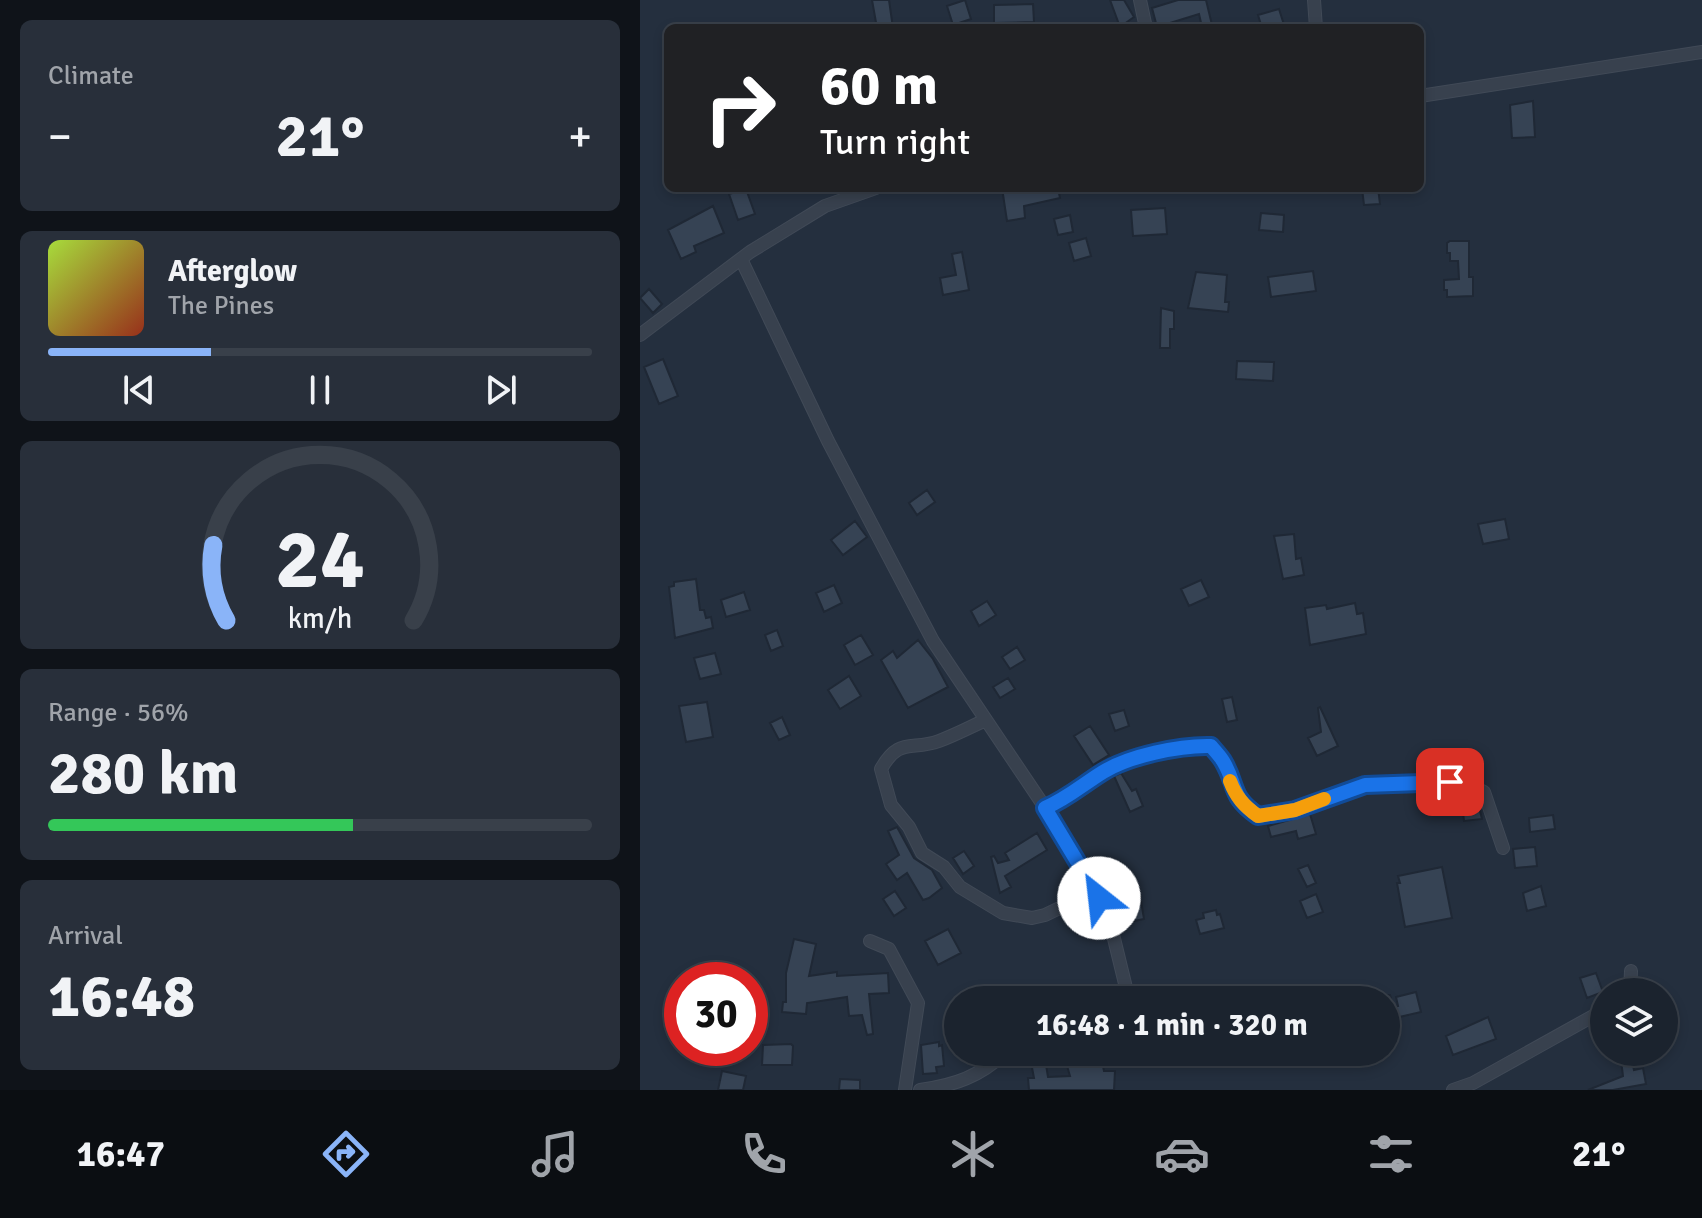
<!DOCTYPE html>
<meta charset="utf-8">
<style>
body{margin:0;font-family:Signika,sans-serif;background:#282f3a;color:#f1f3f6;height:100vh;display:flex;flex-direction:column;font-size:30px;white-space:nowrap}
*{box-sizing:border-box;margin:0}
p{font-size:26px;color:#a0a4aa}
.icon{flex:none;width:44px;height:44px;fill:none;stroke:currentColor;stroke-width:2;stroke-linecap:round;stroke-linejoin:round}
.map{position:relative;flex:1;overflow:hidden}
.sheet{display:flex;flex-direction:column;gap:20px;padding:20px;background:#0f1319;width:640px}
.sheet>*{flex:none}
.banner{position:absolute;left:24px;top:24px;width:760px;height:168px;border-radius:12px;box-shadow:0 4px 12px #0003,0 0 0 2px #39404a;background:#202124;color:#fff;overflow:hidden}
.controls{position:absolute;left:950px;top:978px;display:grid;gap:16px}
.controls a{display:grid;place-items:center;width:88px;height:88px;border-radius:50%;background:#1b232e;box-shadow:0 4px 12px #0003,0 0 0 2px #39404a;font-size:40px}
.speed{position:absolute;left:24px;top:962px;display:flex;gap:16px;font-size:40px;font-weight:700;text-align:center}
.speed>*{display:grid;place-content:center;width:104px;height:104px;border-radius:50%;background:#1b232e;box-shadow:0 4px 12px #0003,0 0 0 2px #39404a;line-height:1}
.speed .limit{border:12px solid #d22;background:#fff;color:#111}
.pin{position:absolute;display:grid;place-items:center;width:68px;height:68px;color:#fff;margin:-34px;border-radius:16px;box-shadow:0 4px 12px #0006}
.me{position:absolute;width:88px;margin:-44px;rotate:331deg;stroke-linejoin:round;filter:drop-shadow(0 0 6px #0008)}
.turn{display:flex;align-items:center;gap:28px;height:168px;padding:0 24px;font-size:36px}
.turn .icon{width:104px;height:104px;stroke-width:2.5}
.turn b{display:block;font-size:56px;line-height:68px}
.big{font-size:60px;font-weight:800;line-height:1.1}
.sheet .tile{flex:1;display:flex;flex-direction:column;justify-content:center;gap:12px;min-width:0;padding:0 28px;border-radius:12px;background:#282f3a}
.sheet .dial{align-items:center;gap:0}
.dial svg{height:208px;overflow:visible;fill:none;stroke:#39404a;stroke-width:7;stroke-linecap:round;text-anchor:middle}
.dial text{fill:#f1f3f6;stroke:none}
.song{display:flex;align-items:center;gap:24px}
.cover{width:96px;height:96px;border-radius:12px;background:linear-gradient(135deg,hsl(80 70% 55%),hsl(10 70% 35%))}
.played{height:8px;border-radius:4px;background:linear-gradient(90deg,#8ab4f8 30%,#39404a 30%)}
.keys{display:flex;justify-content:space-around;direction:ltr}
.heat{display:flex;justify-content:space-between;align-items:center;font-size:44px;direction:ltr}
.charge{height:12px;border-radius:6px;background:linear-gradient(90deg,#34c759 56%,#39404a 0)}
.trip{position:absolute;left:304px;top:986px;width:456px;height:80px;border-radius:40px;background:#1b232e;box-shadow:0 4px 12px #0003,0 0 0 2px #39404a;font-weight:800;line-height:80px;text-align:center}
.tabs{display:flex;height:128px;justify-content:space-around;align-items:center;background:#0b0e12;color:#a0a4aa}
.tabs .icon{width:56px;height:56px}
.tabs .selected{color:#8ab4f8}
.tabs b{font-size:36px;color:#f1f3f6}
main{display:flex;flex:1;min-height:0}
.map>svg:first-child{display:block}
.building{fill:#364354;stroke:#1f2835;stroke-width:2}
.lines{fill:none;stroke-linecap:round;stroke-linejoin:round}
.street-casing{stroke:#414a57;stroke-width:14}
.street{stroke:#38414e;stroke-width:12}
.route-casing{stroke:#114b97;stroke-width:20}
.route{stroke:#1a73e8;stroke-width:14}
.slow{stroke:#f59e0b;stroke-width:14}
</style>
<main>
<section class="sheet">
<div class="tile"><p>Climate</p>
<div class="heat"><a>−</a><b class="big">21°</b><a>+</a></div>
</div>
<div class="tile">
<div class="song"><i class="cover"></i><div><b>Afterglow</b><p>The Pines</p></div></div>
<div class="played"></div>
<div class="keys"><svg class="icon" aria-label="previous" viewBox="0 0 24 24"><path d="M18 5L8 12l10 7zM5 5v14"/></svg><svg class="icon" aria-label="pause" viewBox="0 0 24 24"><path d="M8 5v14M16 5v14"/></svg><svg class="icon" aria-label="next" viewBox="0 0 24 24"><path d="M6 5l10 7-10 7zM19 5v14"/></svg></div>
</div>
<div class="tile dial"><svg viewBox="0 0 100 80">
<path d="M14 69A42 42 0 1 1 86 69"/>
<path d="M14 69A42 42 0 0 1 9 40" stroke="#8ab4f8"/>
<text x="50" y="56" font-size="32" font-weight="700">24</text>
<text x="50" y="72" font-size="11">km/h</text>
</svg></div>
<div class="tile"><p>Range · 56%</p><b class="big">280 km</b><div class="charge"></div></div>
<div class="tile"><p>Arrival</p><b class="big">16:48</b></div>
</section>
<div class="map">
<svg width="1062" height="1090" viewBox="0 0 1062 1090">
<rect width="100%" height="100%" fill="#242f3e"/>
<!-- building -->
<path class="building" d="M232,0H249L253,28H237Z
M325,0L331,19L313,25L307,6Z
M470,0H484L494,17L480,27Z
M538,0H566L572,25L562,27L559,14L517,27L512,8Z
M393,4L394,22L354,23V5Z
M639,9L645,28H622L618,15Z
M893,101L895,137L872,138L870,105Z
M362,188H418L420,198L384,206L385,218L367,221Z
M722,188H738L740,204L724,205Z
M106,189L115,214L98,220L89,194Z
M73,206L84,233L54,246L56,252L41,259L28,230Z
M525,208L527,234L493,236L491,210Z
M621,213L644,215L643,232L619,230Z
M430,215L433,232L418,235L414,219Z
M446,238L451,256L434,261L429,243Z
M810,241H829V277H833V296L807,297V290H804V280L819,279L818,261H810V253H807V243Z
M322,252L329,290L303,295L300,278L316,275L312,254Z
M673,271L676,291L631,297L628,277Z
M556,272L587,275L585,302H589L588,312L548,308Z
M9,289L22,304L13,313L0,298Z
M521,308L534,311V329H530V348H520Z
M23,359L38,396L19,404L4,367Z
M597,361L634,362L633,381L596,379Z
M287,490L295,502L277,515L269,503Z
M865,519L869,539L843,544L838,524Z
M215,521L227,537L203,555L191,540Z
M654,534L656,559L661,558L664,575L643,579L634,536Z
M56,579L60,610H64L66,618L71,617L73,628L35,638L29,587L34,586V582Z
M561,580L569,597L549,606L541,589Z
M194,585L202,603L184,612L176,593Z
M104,592L110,610L86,617L81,600Z
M347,601L356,615L339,626L331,611Z
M715,603L717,614L723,613L726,634L670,645L665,608L686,605L687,609Z
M137,630L143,646L131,651L125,635Z
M221,635L233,655L215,665L204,645Z
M278,640L293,659L308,687L268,708L241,660L253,651L257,658Z
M377,647L385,660L370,669L362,657Z
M75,653L81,674L60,679L54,658Z
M209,676L221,696L200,709L188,690Z
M368,678L375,689L360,698L353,687Z
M592,697L597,720L587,722L582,699Z
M67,702L73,737L46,742L39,706Z
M680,707L698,746L677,756L668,738L681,732L678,708Z
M484,710L489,726L475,731L469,714Z
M142,717L150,735L139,740L130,723Z
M450,726L469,755L453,765L434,736Z
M481,773L492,791L496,789L503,806L490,812L474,776Z
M838,803L842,819L824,821L822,804Z
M670,814L676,834L658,839L656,831L631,837L628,826Z
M913,815L915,829L890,832L889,818Z
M257,827L274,858L292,870L302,888L289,898L283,900L267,873L257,880L246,864L259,855L248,831Z
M397,833L407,850L365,876L371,887L360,893L351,857L354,856L358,863L369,860L365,853Z
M895,847L897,866L875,868L873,849Z
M324,851L334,866L323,874L313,858Z
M668,865L676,883L667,887L658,869Z
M802,867L812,918L765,927L757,883H760L758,876Z
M901,886L906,906L887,911L883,893Z
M255,891L266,908L254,916L243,899Z
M676,894L683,912L667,918L660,901Z
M500,895L504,919L494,921L490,896Z
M576,910L577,915L580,914L584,928L560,934L556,920L564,918L563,913Z
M308,929L321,953L298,965L285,941Z
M154,939L176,944L169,976L197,972V976L248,973L249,993L229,994L233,1034L227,1035L222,1015L209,1016L207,997L167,1003L166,1014L142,1012L143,1002H146V973Z
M956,973L963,992L947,998L940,978Z
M776,992L781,1012L755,1018L759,1034L746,1037V995H750L753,1007L758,1006L756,997Z
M848,1017L856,1039L813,1055L806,1036Z
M299,1042V1046L302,1045L304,1066L296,1067L297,1073L283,1074L281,1045Z
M151,1044L153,1046L152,1065H122L123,1045Z
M389,1052H404L408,1077L430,1076L423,1052H460L464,1071H475L474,1090H389L388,1078H394Z
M980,1052H990L994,1070L1003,1068L1006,1084L973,1090H948L983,1076Z
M82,1071L106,1076L103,1090H78Z
M200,1079L220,1080V1090H199Z"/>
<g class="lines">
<defs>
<path id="street" d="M500,0L506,28
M674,0L676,28
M780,96L1062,52
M101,259L188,441L293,641L418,827L459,898L469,918L489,1000
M0,335L110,252L185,206L236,188
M346,720C330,727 315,735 299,741C271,751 259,737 241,769L251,805L269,827L282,853L304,867L320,887L363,913L392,918L405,915L455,891
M405,808C427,799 443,785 463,772C489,756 540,745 571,746C592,773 587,795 618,816L655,810L725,785L810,782L832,786L844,792L863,848
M230,941L249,949L278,1003L265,1090
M990,992L991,971
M280,1090C315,1085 339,1077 366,1052
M813,1090L833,1083L964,1010"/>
</defs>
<!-- street casing -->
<use href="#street" class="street-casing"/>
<!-- street -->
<use href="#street" class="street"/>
</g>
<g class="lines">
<defs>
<path id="route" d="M459,898L405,808C428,798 442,785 463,772C489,756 540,745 571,746C575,751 580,756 583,761C598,786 589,796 618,816L655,810L725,785L810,782"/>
</defs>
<!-- route casing -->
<use href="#route" class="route-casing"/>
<!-- route -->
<use href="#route" class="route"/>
<!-- slow -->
<path class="slow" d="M590,781C596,797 604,806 618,816L655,810L684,799"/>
</g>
</svg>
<div class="controls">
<a><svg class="icon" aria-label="layers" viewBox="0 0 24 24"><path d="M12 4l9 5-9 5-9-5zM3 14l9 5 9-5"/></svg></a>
</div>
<div class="speed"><div class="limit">30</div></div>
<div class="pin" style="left:810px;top:782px;background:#d93025"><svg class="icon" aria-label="arrive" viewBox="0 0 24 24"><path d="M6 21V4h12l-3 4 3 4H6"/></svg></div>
<svg class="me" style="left:459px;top:898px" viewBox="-20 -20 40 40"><circle r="19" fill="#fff"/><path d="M0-13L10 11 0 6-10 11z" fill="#1a73e8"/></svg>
<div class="trip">16:48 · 1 min · 320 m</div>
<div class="banner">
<div class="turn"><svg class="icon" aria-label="right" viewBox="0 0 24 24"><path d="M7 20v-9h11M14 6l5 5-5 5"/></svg><div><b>60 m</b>Turn right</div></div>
</div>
</div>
</main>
<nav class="tabs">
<b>16:47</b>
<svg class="icon selected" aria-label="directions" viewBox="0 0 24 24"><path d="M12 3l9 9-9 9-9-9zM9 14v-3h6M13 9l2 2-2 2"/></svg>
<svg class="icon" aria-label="music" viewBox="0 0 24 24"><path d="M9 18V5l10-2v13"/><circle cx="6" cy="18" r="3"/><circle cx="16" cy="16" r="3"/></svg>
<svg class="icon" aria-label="phone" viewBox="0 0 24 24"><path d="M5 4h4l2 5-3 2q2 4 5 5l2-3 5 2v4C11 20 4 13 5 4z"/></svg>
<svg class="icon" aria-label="climate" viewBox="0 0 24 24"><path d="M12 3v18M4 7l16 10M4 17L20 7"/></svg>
<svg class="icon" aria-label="car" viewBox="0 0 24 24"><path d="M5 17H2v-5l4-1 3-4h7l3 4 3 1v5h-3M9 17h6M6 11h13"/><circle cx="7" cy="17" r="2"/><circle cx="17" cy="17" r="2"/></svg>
<svg class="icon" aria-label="filters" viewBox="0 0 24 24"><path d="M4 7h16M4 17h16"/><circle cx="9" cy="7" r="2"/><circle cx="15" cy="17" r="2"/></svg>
<b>21°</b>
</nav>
